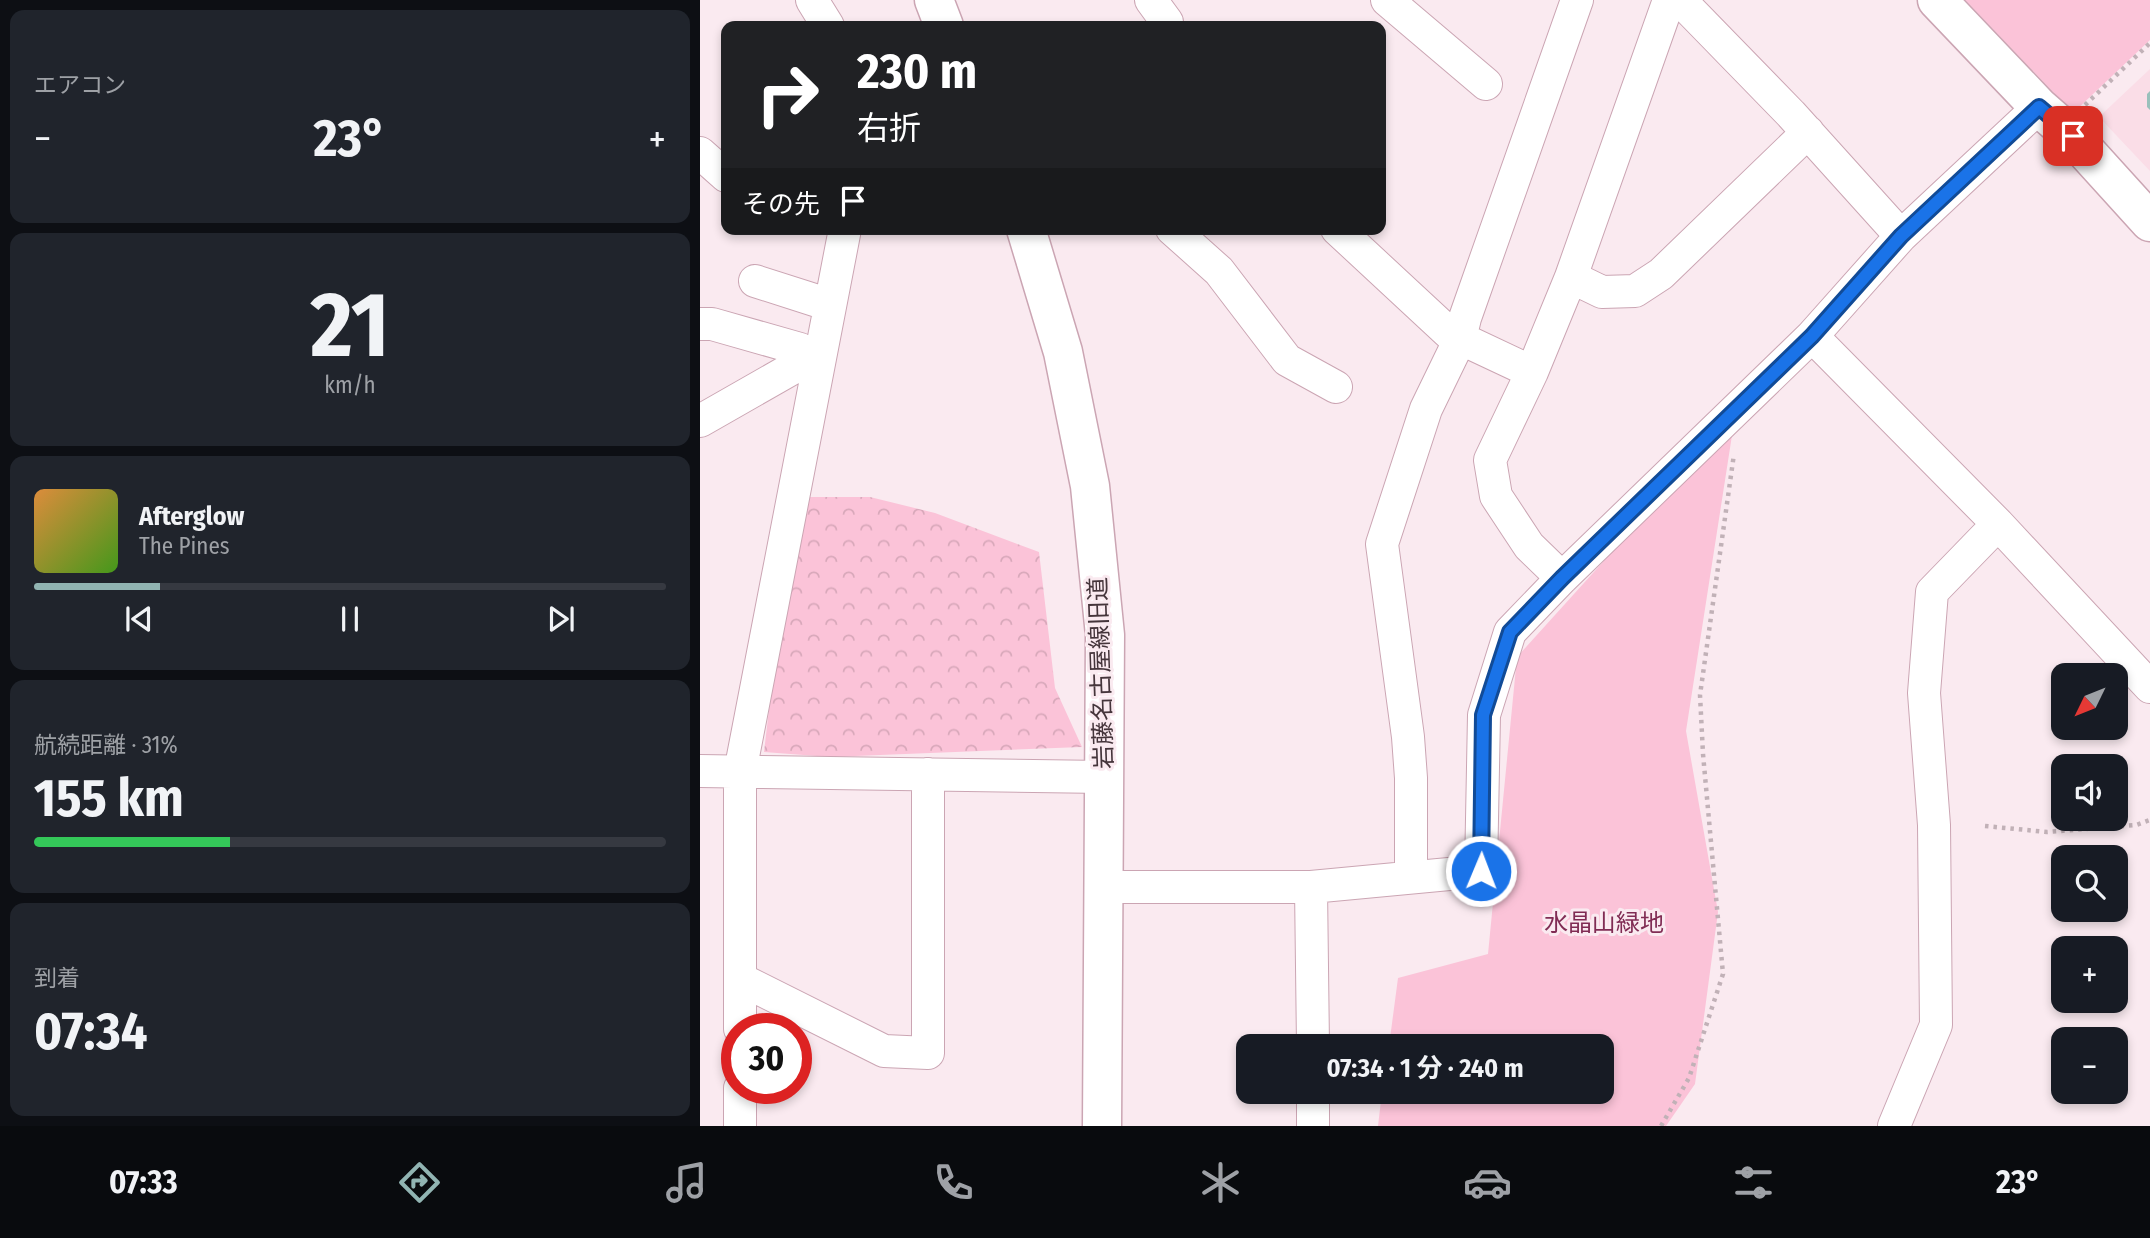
<!DOCTYPE html>
<html lang="ja">
<meta charset="utf-8">
<style>
body{margin:0;font-family:"Fira Sans Condensed","Noto Sans JP",sans-serif;background:#20242c;color:#f1f3f6;height:100vh;display:flex;flex-direction:column;font-size:26px;white-space:nowrap}
*{box-sizing:border-box;margin:0}
p{font-size:23px;color:#9ea1a6}
.icon{flex:none;width:38px;height:38px;fill:none;stroke:currentColor;stroke-width:2;stroke-linecap:round;stroke-linejoin:round}
.map{position:relative;flex:1;overflow:hidden}
.sheet{display:flex;flex-direction:column;gap:10px;padding:10px;background:#0d0f14;width:700px}
.sheet>*{flex:none}
.hud{position:absolute;left:21px;top:21px;width:665px;height:214px;border-radius:14px;box-shadow:0 4px 10px #0003;background:#202124;color:#fff;overflow:hidden}
.needle{width:46px;rotate:227deg}
.buttons{position:absolute;left:1351px;top:663px;display:grid;gap:14px}
.buttons a{display:grid;place-items:center;width:77px;height:77px;border-radius:14px;background:#171b24;box-shadow:0 4px 10px #0003;font-size:35px}
.speed{position:absolute;left:21px;top:1013px;display:flex;gap:14px;font-size:35px;font-weight:700;text-align:center}
.speed>*{display:grid;place-content:center;width:91px;height:91px;border-radius:50%;background:#171b24;box-shadow:0 4px 10px #0003;line-height:1}
.speed .limit{border:10px solid #d22;background:#fff;color:#111}
.pin{position:absolute;display:grid;place-items:center;width:60px;height:60px;color:#fff;margin:-30px;border-radius:14px;box-shadow:0 4px 10px #0006}
.me{position:absolute;width:77px;margin:-38px;rotate:1deg;stroke-linejoin:round;filter:drop-shadow(0 0 5px #0008)}
.turn{display:flex;align-items:center;gap:24px;height:147px;padding:0 21px;font-size:32px}
.turn .icon{width:91px;height:91px;stroke-width:2.5}
.turn b{display:block;font-size:49px;line-height:60px}
.then{display:flex;align-items:center;height:66px;padding:0 21px;background:#0003;gap:14px;font-size:26px}
.big{font-size:52px;font-weight:700;line-height:1.1}
.sheet .widget{flex:1;display:flex;flex-direction:column;justify-content:center;gap:10px;min-width:0;padding:0 24px;border-radius:14px;background:#20242c}
.sheet .dial{align-items:center;gap:0}
.dial b{font-size:91px;line-height:1}
.song{display:flex;align-items:center;gap:21px}
.cover{width:84px;height:84px;border-radius:10px;background:linear-gradient(135deg,hsl(30 70% 55%),hsl(100 70% 35%))}
.played{height:7px;border-radius:4px;background:linear-gradient(90deg,#91b4b2 20%,#363941 20%)}
.keys{display:flex;justify-content:space-around;direction:ltr}
.heat{display:flex;justify-content:space-between;align-items:center;font-size:38px;direction:ltr}
.charge{height:10px;border-radius:5px;background:linear-gradient(90deg,#34c759 31%,#363941 0)}
.trip{position:absolute;left:536px;top:1034px;width:378px;height:70px;border-radius:14px;background:#171b24;box-shadow:0 4px 10px #0003;font-weight:700;line-height:70px;text-align:center}
.tab-bar{display:flex;height:112px;justify-content:space-around;align-items:center;background:#090b0e;color:#9ea1a6}
.tab-bar .icon{width:49px;height:49px}
.tab-bar .selected{color:#91b4b2}
.tab-bar b{font-size:32px;color:#f1f3f6}
main{display:flex;flex:1;min-height:0}
.map>svg:first-child{display:block}
.built{fill:#fadde7}
.forest{fill:url(#forest-crowns)}
.green{fill:#fbc3d8}
.lines{fill:none;stroke-linecap:round;stroke-linejoin:round}
.minor-casing{stroke:#cba5b3;stroke-width:34}
.tertiary-casing{stroke:#cba5b3;stroke-width:41}
.path{stroke:#c1b1b7;stroke-width:4.5;stroke-dasharray:3.5 5;stroke-linecap:butt}
.minor{stroke:#fff;stroke-width:32}
.tertiary{stroke:#fff;stroke-width:38}
.wall{fill:#99c0bb}
.route-casing{stroke:#114b97;stroke-width:18}
.route{stroke:#1a73e8;stroke-width:12}
.labels{text-anchor:middle;dominant-baseline:central;stroke-width:6;stroke-linejoin:round;paint-order:stroke}
.street-label{font-size:24px;fill:#45353b;stroke:#faeaf0}
.park-label{font-size:24px;fill:#802c54;stroke:#faeaf0}
</style>
<main>
<section class="sheet">
<div class="widget"><p>エアコン</p>
<div class="heat"><a>−</a><b class="big">23°</b><a>+</a></div>
</div>
<div class="widget dial"><b>21</b><p>km/h</p></div>
<div class="widget">
<div class="song"><i class="cover"></i><div><b>Afterglow</b><p>The Pines</p></div></div>
<div class="played"></div>
<div class="keys"><svg class="icon" aria-label="previous" viewBox="0 0 24 24"><path d="M18 5L8 12l10 7zM5 5v14"/></svg><svg class="icon" aria-label="pause" viewBox="0 0 24 24"><path d="M8 5v14M16 5v14"/></svg><svg class="icon" aria-label="next" viewBox="0 0 24 24"><path d="M6 5l10 7-10 7zM19 5v14"/></svg></div>
</div>
<div class="widget"><p>航続距離 · 31%</p><b class="big">155 km</b><div class="charge"></div></div>
<div class="widget"><p>到着</p><b class="big">07:34</b></div>
</section>
<div class="map">
<svg width="1450" height="1126" viewBox="0 0 1450 1126">
<defs>
<pattern id="forest-crowns" width="20" height="18" patternUnits="userSpaceOnUse" patternTransform="scale(1.75)"><rect width="20" height="18" fill="#fbc3d8"/><path d="M2 6a3 3 0 1 1 6 0M12 15a3 3 0 1 1 6 0" fill="none" stroke="#d8a8ba"/></pattern>
</defs>
<rect width="100%" height="100%" fill="#faeaf0"/>
<!-- built -->
<path class="built" d="M1450,69V171L1399,117Z"/>
<!-- forest -->
<path class="forest" d="M107,497H170L235,513L339,552L355,688L382,747L130,757L64,752L81,607Z"/>
<!-- green -->
<path class="green" d="M1265,0H1450V40L1373,113Z
M1035,416L986,731L1018,912L995,1084L966,1126H678L682,1092H901V1046H689L698,978L788,954L817,657Z"/>
<g class="lines">
<defs>
<path id="minor" d="M112,0L128,26
M451,0L467,22
M687,0L786,84
M980,0L1091,114L1201,236
M1339,107L1201,236L1112,336L1298,524L1450,687
M0,153L26,176
M472,229L519,271L587,360L636,387
M637,229L749,333L832,372
M871,277L902,292L935,291L961,274L1108,132
M55,281L130,305
M0,324H12L100,349L112,357
M0,421L121,352
M862,578L829,546L796,496L790,460L832,372L871,277L969,0
M0,771L404,777
M711,877V778L708,737L682,544L726,409L760,339L765,318L877,0
M404,887H611L781,871L784,715L810,632L862,578L1112,336
M611,887L613,1046
M40,979L184,1051L228,1053V774
M40,1029V772L145,229
M613,1092V1126
M40,1126V1088
M1194,1126L1236,1025L1234,825L1224,693L1232,592L1298,524"/>
<path id="tertiary" d="M234,0L244,26
M1237,0L1339,107L1372,136L1450,222
M326,229L363,352L390,486L405,635L402,1126"/>
</defs>
<!-- minor casing -->
<use href="#minor" class="minor-casing"/>
<!-- tertiary casing -->
<use href="#tertiary" class="tertiary-casing"/>
<!-- path -->
<path class="path" d="M1385,105L1450,43
M1285,826L1347,832L1436,825L1450,820
M961,1126L989,1078L1023,974L1003,754L1000,695L1034,454"/>
<!-- minor -->
<use href="#minor" class="minor"/>
<!-- tertiary -->
<use href="#tertiary" class="tertiary"/>
</g>
<!-- wall -->
<path class="wall" d="M1450,91V110L1447,107V94Z"/>
<g class="lines">
<defs>
<path id="route" d="M781,871L783,715L810,632L862,578L1112,336L1201,236L1339,107L1373,136"/>
</defs>
<!-- route casing -->
<use href="#route" class="route-casing"/>
<!-- route -->
<use href="#route" class="route"/>
</g>
<g class="labels">
<!-- street labels -->
<g class="street-label">
<text transform="translate(401 673) rotate(-92)">岩藤名古屋線旧道</text>
</g>
<!-- park labels -->
<g class="park-label">
<text x="904" y="923">水晶山緑地</text>
</g>
</g>
</svg>
<div class="buttons">
<a><svg class="needle" viewBox="-14 -14 28 28"><path d="M0-13l5 13h-10z" fill="#e53935"/><path d="M0 13l5-13h-10z" fill="#9ea1a6"/></svg></a>
<a><svg class="icon" aria-label="sound" viewBox="0 0 24 24"><path d="M4 9h4l5-4v14l-5-4H4zM17 9q2 3 0 6"/></svg></a>
<a><svg class="icon" aria-label="search" viewBox="0 0 24 24"><circle cx="10" cy="10" r="6"/><path d="M15 15l6 6"/></svg></a>
<a>+</a>
<a>−</a>
</div>
<div class="speed"><div class="limit">30</div></div>
<div class="pin" style="left:1373px;top:136px;background:#d93025"><svg class="icon" aria-label="arrive" viewBox="0 0 24 24"><path d="M6 21V4h12l-3 4 3 4H6"/></svg></div>
<svg class="me" style="left:781px;top:871px" viewBox="-20 -20 40 40"><circle r="17" fill="#1a73e8" stroke="#fff" stroke-width="3"/><path d="M0-11L8 9 0 5-8 9z" fill="#fff"/></svg>
<div class="trip">07:34 · 1 分 · 240 m</div>
<div class="hud">
<div class="turn"><svg class="icon" aria-label="right" viewBox="0 0 24 24"><path d="M7 20v-9h11M14 6l5 5-5 5"/></svg><div><b>230 m</b>右折</div></div>
<div class="then">その先<svg class="icon" aria-label="arrive" viewBox="0 0 24 24"><path d="M6 21V4h12l-3 4 3 4H6"/></svg></div>
</div>
</div>
</main>
<nav class="tab-bar">
<b>07:33</b>
<svg class="icon selected" aria-label="directions" viewBox="0 0 24 24"><path d="M12 3l9 9-9 9-9-9zM9 14v-3h6M13 9l2 2-2 2"/></svg>
<svg class="icon" aria-label="music" viewBox="0 0 24 24"><path d="M9 18V5l10-2v13"/><circle cx="6" cy="18" r="3"/><circle cx="16" cy="16" r="3"/></svg>
<svg class="icon" aria-label="phone" viewBox="0 0 24 24"><path d="M5 4h4l2 5-3 2q2 4 5 5l2-3 5 2v4C11 20 4 13 5 4z"/></svg>
<svg class="icon" aria-label="climate" viewBox="0 0 24 24"><path d="M12 3v18M4 7l16 10M4 17L20 7"/></svg>
<svg class="icon" aria-label="car" viewBox="0 0 24 24"><path d="M5 17H2v-5l4-1 3-4h7l3 4 3 1v5h-3M9 17h6M6 11h13"/><circle cx="7" cy="17" r="2"/><circle cx="17" cy="17" r="2"/></svg>
<svg class="icon" aria-label="filters" viewBox="0 0 24 24"><path d="M4 7h16M4 17h16"/><circle cx="9" cy="7" r="2"/><circle cx="15" cy="17" r="2"/></svg>
<b>23°</b>
</nav>
